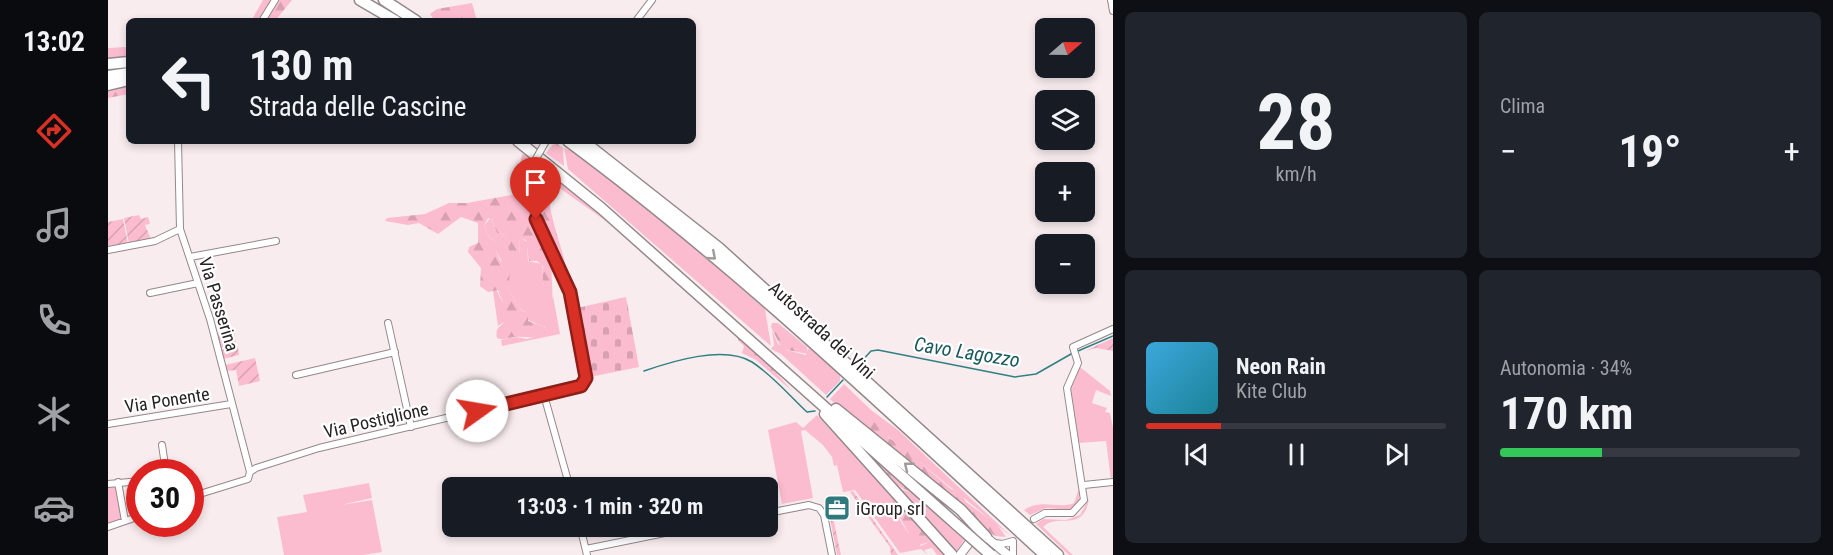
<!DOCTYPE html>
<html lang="it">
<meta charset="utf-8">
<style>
body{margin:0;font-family:"Roboto Condensed",sans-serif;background:#20242c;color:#f1f3f6;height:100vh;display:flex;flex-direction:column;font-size:22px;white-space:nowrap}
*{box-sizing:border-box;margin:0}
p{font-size:20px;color:#9ea1a6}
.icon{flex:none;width:33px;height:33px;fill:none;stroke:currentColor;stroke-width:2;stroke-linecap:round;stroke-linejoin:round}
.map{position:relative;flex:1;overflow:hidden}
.side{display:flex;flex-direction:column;gap:12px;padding:12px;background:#0d0f14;width:720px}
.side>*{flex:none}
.top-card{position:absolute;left:18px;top:18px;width:570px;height:126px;border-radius:9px;box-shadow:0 3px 9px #0003;background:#171b24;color:#f1f3f6;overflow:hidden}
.needle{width:39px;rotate:70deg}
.buttons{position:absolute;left:927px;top:18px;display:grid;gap:12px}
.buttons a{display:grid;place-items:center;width:60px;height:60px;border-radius:9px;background:#171b24;box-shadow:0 3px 9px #0003;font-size:30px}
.speed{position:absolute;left:18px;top:459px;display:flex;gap:12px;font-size:30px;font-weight:700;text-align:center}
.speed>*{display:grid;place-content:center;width:78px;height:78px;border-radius:50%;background:#171b24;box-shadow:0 3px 9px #0003;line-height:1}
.speed .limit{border:9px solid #d22;background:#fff;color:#111}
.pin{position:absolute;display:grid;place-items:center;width:51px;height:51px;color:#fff;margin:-62px -26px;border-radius:50% 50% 50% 0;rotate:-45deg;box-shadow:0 0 6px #0007}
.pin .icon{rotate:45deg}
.me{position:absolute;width:66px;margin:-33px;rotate:77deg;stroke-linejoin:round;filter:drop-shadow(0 0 4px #0008)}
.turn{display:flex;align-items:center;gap:21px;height:126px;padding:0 24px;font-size:27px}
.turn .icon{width:78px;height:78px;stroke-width:2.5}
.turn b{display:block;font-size:42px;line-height:51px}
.big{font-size:45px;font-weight:700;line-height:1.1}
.side .tile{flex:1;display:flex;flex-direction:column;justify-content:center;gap:9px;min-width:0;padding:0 21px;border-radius:9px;background:#20242c}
.side .dial{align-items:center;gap:0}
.dial b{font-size:78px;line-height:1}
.song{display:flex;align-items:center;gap:18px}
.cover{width:72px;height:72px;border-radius:9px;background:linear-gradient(135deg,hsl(200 70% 55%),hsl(190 70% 35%))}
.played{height:6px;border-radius:3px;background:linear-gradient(90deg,#d93025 25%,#363941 25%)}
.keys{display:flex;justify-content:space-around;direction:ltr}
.heat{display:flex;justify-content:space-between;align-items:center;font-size:33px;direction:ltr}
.charge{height:9px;border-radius:4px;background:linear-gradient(90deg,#34c759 34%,#363941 0)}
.side .tiles{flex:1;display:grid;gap:12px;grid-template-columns:repeat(2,1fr)}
.trip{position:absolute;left:334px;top:477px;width:336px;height:60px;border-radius:9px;background:#171b24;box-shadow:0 3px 9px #0003;font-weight:700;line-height:60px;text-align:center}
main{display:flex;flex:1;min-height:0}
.tab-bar{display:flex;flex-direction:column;width:108px;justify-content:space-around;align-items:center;background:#090b0e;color:#9ea1a6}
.tab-bar .icon{width:42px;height:42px}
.tab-bar .active{color:#d93025}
.tab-bar b{font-size:27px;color:#f1f3f6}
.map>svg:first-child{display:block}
.green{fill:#fcbcd0}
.forest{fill:url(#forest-firs)}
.cemetery{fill:url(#cemetery-stones)}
.garden{fill:url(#garden-furrows)}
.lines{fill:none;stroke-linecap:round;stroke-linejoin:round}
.stream{stroke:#2f8084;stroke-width:1.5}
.minor-casing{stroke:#93888b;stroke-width:8}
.tertiary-casing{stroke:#93888b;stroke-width:10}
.trunk-casing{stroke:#93888b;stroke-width:13}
.motorway-casing{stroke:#93888b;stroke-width:13}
.minor{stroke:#fff;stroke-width:6}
.tertiary{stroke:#fff;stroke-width:8}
.trunk{stroke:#fff;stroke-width:10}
.motorway{stroke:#fff;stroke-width:10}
.minor-bridge-casing{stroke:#93888b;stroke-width:8;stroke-linecap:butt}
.trunk-bridge-casing{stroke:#93888b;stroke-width:13;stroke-linecap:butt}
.minor-bridge{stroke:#fff;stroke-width:6}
.trunk-bridge{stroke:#fff;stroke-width:10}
.oneway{stroke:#9e9c9c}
.route-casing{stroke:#8d1f18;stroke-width:15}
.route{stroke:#d93025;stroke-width:10}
.labels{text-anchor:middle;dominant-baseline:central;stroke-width:4.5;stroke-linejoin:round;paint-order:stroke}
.street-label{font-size:18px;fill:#272223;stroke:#fff}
.poi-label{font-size:18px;fill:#272223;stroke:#fff;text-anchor:start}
.water-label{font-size:20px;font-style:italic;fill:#1a595c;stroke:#fff}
</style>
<main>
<nav class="tab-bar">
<b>13:02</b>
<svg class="icon active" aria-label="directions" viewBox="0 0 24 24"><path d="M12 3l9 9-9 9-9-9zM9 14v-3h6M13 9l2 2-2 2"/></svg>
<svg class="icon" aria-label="music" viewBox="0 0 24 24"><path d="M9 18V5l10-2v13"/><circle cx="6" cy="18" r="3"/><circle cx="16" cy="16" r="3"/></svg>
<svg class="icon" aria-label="phone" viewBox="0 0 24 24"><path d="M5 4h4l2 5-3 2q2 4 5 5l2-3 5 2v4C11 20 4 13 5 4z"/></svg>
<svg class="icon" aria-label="climate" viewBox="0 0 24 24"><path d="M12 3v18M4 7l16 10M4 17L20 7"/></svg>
<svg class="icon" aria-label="car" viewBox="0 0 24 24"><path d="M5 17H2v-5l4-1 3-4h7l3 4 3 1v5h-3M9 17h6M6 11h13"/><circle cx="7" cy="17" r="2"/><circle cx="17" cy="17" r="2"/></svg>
</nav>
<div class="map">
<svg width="1005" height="555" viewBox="0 0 1005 555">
<defs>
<pattern id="forest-firs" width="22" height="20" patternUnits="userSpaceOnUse" patternTransform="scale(1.5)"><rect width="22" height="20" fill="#fcbcd0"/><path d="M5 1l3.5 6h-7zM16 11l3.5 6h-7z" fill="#d8a1b2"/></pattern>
<pattern id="cemetery-stones" width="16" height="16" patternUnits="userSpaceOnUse" patternTransform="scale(1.5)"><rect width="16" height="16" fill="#fcbcd0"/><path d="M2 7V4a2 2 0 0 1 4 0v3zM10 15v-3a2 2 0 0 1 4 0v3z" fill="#d8a1b2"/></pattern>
<pattern id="garden-furrows" width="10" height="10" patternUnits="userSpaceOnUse" patternTransform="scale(1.5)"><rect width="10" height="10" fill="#fcbcd0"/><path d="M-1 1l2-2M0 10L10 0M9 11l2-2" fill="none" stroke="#d8a1b2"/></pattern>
</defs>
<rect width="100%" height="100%" fill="#f9ecef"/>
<!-- green -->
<path class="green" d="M456,148L468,153L578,240L657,309L663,346L460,169Z
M383,217L389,233L398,235L412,255L411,237L419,242L420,261L434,264C436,280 435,293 441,309L445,296L452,334L394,346L393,340L408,337L419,339L435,334L437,327L420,320L418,312L413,310L400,289L399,273H391L393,260L388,251V242L381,237L376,226Z
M388,289L395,303L396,322L390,326L385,291Z
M664,330L670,344L678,350L698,355L701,348L732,375V381L718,395L673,354L663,349L666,345Z
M972,367L1002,391L1003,396L988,390L984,403L999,408L997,412L1002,413L1005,428V479L1003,480L998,441L971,443L962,390V383Z
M736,384L763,410L790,430L904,537L815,465C802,451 797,449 782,438C773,432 772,424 760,421L754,423L784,449L728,405L722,399Z
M709,415L789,501L785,499C787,515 800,536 813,546L821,542L820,537L836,555H829L824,548L816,550L820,555L813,549L792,553L747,490L735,492L729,465L726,466L724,457L715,445L697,430L693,431L705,498L674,504L660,430L688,422L695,428Z
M779,477L795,490L803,491L856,540L848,553Z
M261,483L264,498L233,505L264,500L274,552L255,555H176L169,517L199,512L195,495Z
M9,485L15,518L0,524V486Z
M972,486L971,501L962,510L938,508L922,515L916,510C936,498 949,510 966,503Z
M981,499C975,534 950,512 935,527L965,555H961L928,524L935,519L958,520L972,515Z"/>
<!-- forest -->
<path class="forest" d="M155,0H164L152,20L143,21Z
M171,0H184L167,21H157Z
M364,3L369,21H327L322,14L329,9Z
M17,47L21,49V58L0,60V48Z
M21,86V94L0,98V92Z
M447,142L455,148L456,166L438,153Z
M414,154L423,156L418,173V206L459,291L463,308L462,310L444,266C442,279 448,300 441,309C434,295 435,281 435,266L429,261H421L418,240L411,238L412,256L407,257L401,250L398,235L389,233L384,219L380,218L376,226L381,237L388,242V251L393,263L391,273H402L400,289L413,310L420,313V321L435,326L439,330C430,341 419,336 408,337C400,337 397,341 389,338C387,327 391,329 396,322L394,317L395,303L390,290L380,292L372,286L373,268L360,252L361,247L370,243V223L353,217L330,234L311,223L300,225L277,221L279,218L317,214L341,203H359L404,195L408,188Z
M430,163L505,226L443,182C434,200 455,246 458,269C441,249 411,188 430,163Z
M670,323L699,347L700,354L674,349L663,327L664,323Z
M630,337L657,360L684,391L648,360L634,353L636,346L630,340Z
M751,417L770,424L781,438L805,453L815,465L843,489L852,492L858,502L889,524L898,537L887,536L878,529L754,423Z
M754,446L803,491C788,490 761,460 754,446Z
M784,499L793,504L820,536L821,542L808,546C799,530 790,516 784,499Z"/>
<!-- cemetery -->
<path class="cemetery" d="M518,297L531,367L482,377L469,308Z"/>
<!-- garden -->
<path class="garden" d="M31,215L33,219L40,217L42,224L37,225L43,239L21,244L16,218Z
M15,219L20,244L0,246V222Z
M126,331L128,344L112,348L109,334Z
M1005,338V351L988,348L977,351Z
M130,346L131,355L115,359L113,350Z
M147,358L152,381L131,386L128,370L119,371L117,365Z
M745,491L790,555H783L782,547L742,492Z
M724,512L733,555H729L721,513Z"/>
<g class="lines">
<!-- stream -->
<path class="stream" d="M970,351L1005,336
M751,364L763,351L770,350L907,377L928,374L963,354
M536,371C565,361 616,345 644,362C664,375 682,396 699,412L707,411
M719,397L735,380"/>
<defs>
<path id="minor" d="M1003,0L1005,11
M154,21L167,0
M528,21L544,0
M70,141L72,229L102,319L142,472
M0,250L47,241L72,229
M82,257L168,241
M42,293L90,283
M280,323L303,427
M188,375L287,352
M436,395L462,488
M0,424L123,404
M54,445L58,472
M10,482L17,521
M0,484L32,481
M976,485L1005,482
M82,497L140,479L142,472L148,468L211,448L473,386L478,375C473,349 471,319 462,294C447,251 410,211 425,164
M660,513L701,505L711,508L716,515L724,555
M926,519L937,513H964L976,500L959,388L970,363L965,347L1005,329
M472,526L479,555
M0,527L32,516
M887,543L894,544L905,541V555
M478,549L591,526"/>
<path id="tertiary" d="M852,555L864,539L878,537L900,555"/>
<path id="trunk" d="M0,64L21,62
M0,76L21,73
M0,85L21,80
M410,141L493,208L849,525
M728,409L853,510L878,537
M717,414L844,555"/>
<path id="motorway" d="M252,0L288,21
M276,0L308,21
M460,141C629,266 782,413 937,555
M475,141L611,248L950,555"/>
</defs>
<!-- minor casing -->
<use href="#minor" class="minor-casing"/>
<!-- tertiary casing -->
<use href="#tertiary" class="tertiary-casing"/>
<!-- trunk casing -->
<use href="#trunk" class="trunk-casing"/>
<!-- motorway casing -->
<use href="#motorway" class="motorway-casing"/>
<!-- minor -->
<use href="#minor" class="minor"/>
<!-- tertiary -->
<use href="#tertiary" class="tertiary"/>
<!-- trunk -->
<use href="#trunk" class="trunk"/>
<!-- motorway -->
<use href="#motorway" class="motorway"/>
<defs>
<path id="minor-bridge" d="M425,164L438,141"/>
<path id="trunk-bridge" d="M849,525L883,555"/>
</defs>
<!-- minor-bridge casing -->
<use href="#minor-bridge" class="minor-bridge-casing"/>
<!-- trunk-bridge casing -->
<use href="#trunk-bridge" class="trunk-bridge-casing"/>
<!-- minor-bridge -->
<use href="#minor-bridge" class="minor-bridge"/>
<!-- trunk-bridge -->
<use href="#trunk-bridge" class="trunk-bridge"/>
</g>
<!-- one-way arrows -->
<defs><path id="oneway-chevron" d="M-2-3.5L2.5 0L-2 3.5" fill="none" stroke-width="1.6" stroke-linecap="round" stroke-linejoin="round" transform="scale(1.5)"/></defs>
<g class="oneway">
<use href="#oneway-chevron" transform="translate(604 256) rotate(41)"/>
<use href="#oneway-chevron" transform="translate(800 466) rotate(-141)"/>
</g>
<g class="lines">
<defs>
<path id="route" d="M369,411L473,386L478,378L462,292L428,219"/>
</defs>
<!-- route casing -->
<use href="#route" class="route-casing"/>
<!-- route -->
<use href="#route" class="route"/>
</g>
<!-- icons -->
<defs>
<symbol id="office-square" viewBox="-11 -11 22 22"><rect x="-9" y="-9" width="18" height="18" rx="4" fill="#30797d" stroke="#fff"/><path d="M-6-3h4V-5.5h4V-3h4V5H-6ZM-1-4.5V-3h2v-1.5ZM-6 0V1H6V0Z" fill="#fff"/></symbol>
</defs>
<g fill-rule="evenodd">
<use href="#office-square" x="714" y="493" width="30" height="30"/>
</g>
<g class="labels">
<!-- street labels -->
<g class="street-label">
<text transform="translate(111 304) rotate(73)">Via Passerina</text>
<text transform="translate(714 330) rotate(42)">Autostrada dei Vini</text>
<text transform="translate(59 400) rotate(-9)">Via Ponente</text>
<text transform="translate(268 420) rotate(-13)">Via Postiglione</text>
</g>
<!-- poi labels -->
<g class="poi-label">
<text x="748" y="508">iGroup srl</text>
</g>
<!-- water labels -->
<g class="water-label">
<text transform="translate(859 352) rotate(9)">Cavo Lagozzo</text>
</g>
</g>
</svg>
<div class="buttons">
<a><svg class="needle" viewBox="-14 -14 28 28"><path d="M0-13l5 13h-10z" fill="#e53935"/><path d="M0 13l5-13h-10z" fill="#9ea1a6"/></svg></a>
<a><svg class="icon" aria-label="layers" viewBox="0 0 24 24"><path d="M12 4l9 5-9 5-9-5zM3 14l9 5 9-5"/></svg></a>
<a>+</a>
<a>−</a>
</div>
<div class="speed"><div class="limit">30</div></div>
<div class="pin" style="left:428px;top:219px;background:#d93025"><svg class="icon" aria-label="arrive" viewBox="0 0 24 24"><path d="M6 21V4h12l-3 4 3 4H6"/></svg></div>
<svg class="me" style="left:369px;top:411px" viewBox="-20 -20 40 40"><circle r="19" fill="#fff"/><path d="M0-13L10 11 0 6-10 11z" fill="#d93025"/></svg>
<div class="trip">13:03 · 1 min · 320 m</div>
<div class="top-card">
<div class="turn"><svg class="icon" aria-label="left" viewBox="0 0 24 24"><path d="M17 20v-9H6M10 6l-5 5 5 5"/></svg><div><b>130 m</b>Strada delle Cascine</div></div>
</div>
</div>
<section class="side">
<div class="tiles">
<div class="tile dial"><b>28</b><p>km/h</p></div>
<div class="tile"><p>Clima</p>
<div class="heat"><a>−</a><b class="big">19°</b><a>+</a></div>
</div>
<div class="tile">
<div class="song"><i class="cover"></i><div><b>Neon Rain</b><p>Kite Club</p></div></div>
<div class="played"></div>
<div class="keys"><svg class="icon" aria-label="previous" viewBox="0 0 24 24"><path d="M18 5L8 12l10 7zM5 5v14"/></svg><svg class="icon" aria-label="pause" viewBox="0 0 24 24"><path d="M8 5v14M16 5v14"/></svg><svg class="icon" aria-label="next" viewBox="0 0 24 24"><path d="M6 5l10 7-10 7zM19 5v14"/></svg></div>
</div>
<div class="tile"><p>Autonomia · 34%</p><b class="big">170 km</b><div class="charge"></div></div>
</div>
</section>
</main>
